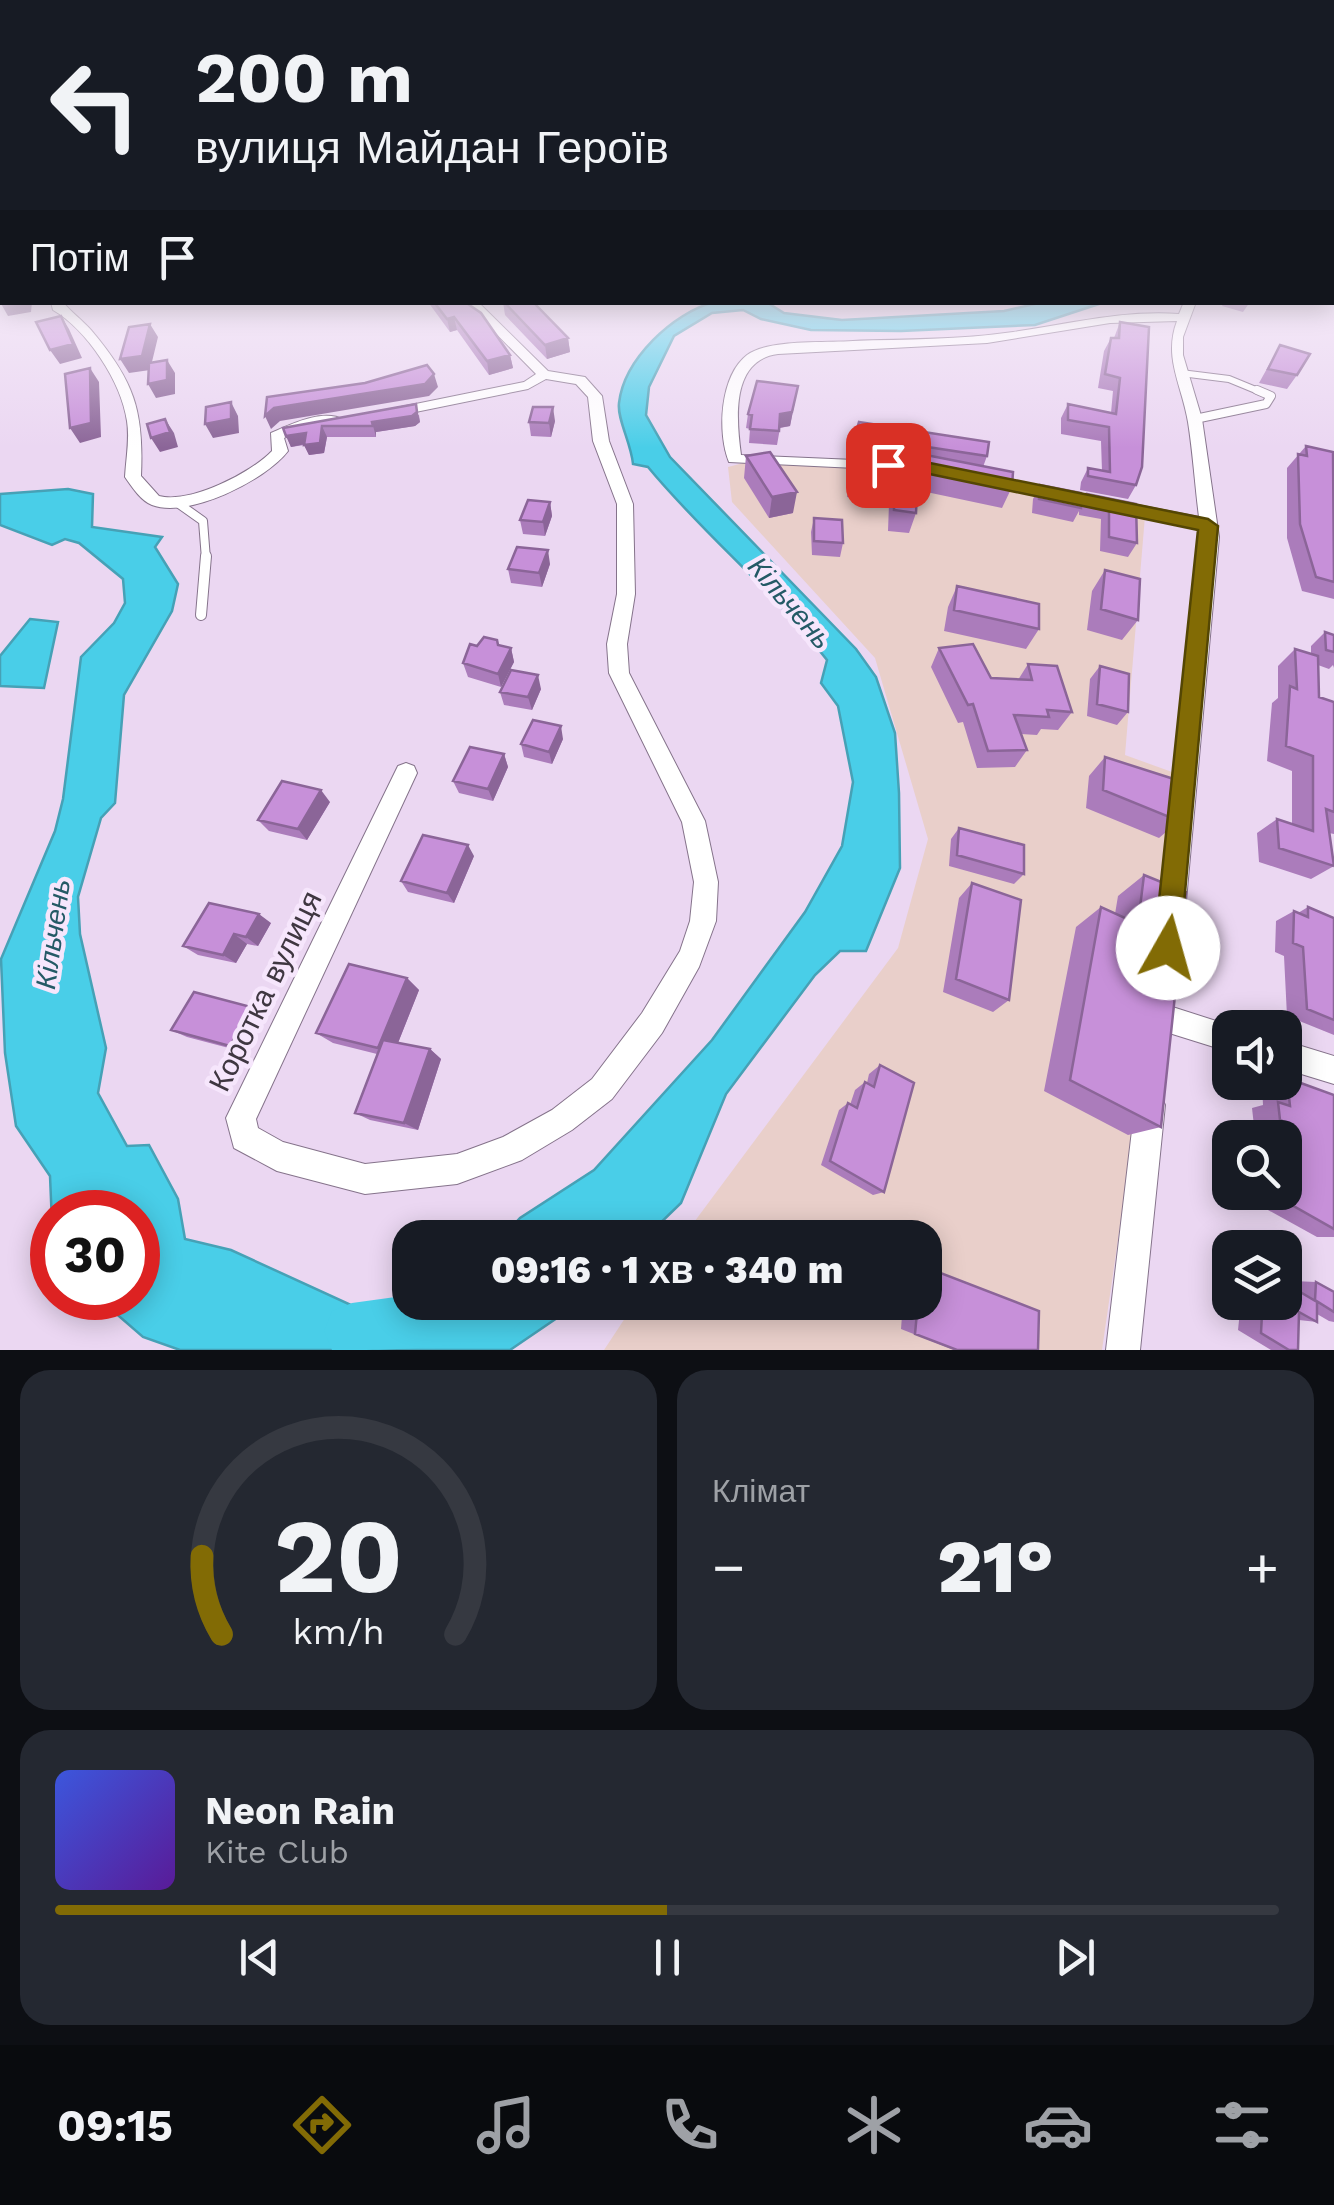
<!DOCTYPE html>
<html lang="uk">
<meta charset="utf-8">
<style>
body{margin:0;font-family:"Work Sans",sans-serif;background:#242831;color:#f1f3f6;height:100vh;display:flex;flex-direction:column;font-size:38px;white-space:nowrap}
*{box-sizing:border-box;margin:0}
p{font-size:32px;color:#9ea1a6}
.icon{flex:none;width:55px;height:55px;fill:none;stroke:currentColor;stroke-width:2;stroke-linecap:round;stroke-linejoin:round}
.map{position:relative;height:1350px;overflow:hidden}
.panel{display:flex;flex-direction:column;gap:20px;padding:20px;background:#0d0f14;flex:1}
.panel>*{flex:none}
.guide{position:absolute;left:0px;top:0px;width:1335px;height:305px;box-shadow:0 5px 25px #0003;background:#171b24;color:#f1f3f6;overflow:hidden}
.controls{position:absolute;left:1212px;top:1010px;display:grid;gap:20px}
.controls a{display:grid;place-items:center;width:90px;height:90px;border-radius:20px;background:#171b24;box-shadow:0 5px 25px #0003;font-size:50px}
.speed{position:absolute;left:30px;top:1190px;display:flex;gap:20px;font-size:50px;font-weight:700;text-align:center}
.speed>*{display:grid;place-content:center;width:130px;height:130px;border-radius:50%;background:#171b24;box-shadow:0 5px 25px #0003;line-height:1}
.speed .limit{border:15px solid #d22;background:#fff;color:#111}
.pin{position:absolute;display:grid;place-items:center;width:85px;height:85px;color:#fff;margin:-42px;border-radius:20px;box-shadow:0 5px 15px #0006}
.me{position:absolute;width:110px;margin:-55px;rotate:7deg;stroke-linejoin:round;filter:drop-shadow(0 0 8px #0008)}
.turn{display:flex;align-items:center;gap:35px;height:210px;padding:0 30px;font-size:45px}
.turn .icon{width:130px;height:130px;stroke-width:2.5}
.turn b{display:block;font-size:70px;line-height:85px}
.then{display:flex;align-items:center;height:95px;padding:0 30px;background:#0003;gap:20px;font-size:38px}
.big{font-size:75px;font-weight:800;line-height:1.1}
.panel .widget{flex:1;display:flex;flex-direction:column;justify-content:center;gap:15px;min-width:0;padding:0 35px;border-radius:30px;background:#242831}
.panel .dial{align-items:center;gap:0}
.dial svg{height:260px;overflow:visible;fill:none;stroke:#363941;stroke-width:7;stroke-linecap:round;text-anchor:middle}
.dial text{fill:#f1f3f6;stroke:none}
.song{display:flex;align-items:center;gap:30px}
.cover{width:120px;height:120px;border-radius:15px;background:linear-gradient(135deg,hsl(230 70% 55%),hsl(270 70% 35%))}
.played{height:10px;border-radius:5px;background:linear-gradient(90deg,#826b05 50%,#363941 50%)}
.keys{display:flex;justify-content:space-around;direction:ltr}
.heat{display:flex;justify-content:space-between;align-items:center;font-size:55px;direction:ltr}
.panel .tiles{flex:1;display:grid;gap:20px;grid-template-columns:1fr 1fr}
.widget:last-child{grid-column:span 2}
.trip{position:absolute;left:392px;top:1220px;width:550px;height:100px;border-radius:30px;background:#171b24;box-shadow:0 5px 25px #0003;font-weight:800;line-height:100px;text-align:center}
.tabs{display:flex;height:160px;justify-content:space-around;align-items:center;background:#090b0e;color:#9ea1a6}
.tabs .icon{width:70px;height:70px}
.tabs .current{color:#826b05}
.tabs b{font-size:45px;color:#f1f3f6}
.map>svg:first-child{display:block}
.industrial{fill:#e9cfca}
.water{fill:#49cee8;stroke:#46a1b6;stroke-width:2.5}
.lines{fill:none;stroke-linecap:round;stroke-linejoin:round}
.river{fill:#49cee8;fill-rule:evenodd}
.lane-far2-casing{stroke:#85738b;stroke-width:8}
.lane-far1-casing{stroke:#85738b;stroke-width:10}
.lane-casing{stroke:#85738b;stroke-width:12}
.street-casing{stroke:#85738b;stroke-width:2}
.lane-far2{stroke:#fff;stroke-width:6}
.lane-far1{stroke:#fff;stroke-width:8}
.lane{stroke:#fff;stroke-width:10}
.street{fill:#fff;fill-rule:evenodd}
.wall{fill:#ab7cbb}
.shaded-wall{fill:#8b6598}
.building{fill:#c790d9;stroke:#8b6598;stroke-width:2.5}
.route{fill:#826b05;stroke:#544603;stroke-width:2.5}
.labels{text-anchor:middle;dominant-baseline:central;stroke-width:9;stroke-linejoin:round;paint-order:stroke}
.water-label{font-size:28px;font-style:italic;fill:#245a66;stroke:#f6e6fc}
.near-street-label{font-size:30px;fill:#3f3741;stroke:#f6e6fc}
</style>
<div class="map">
<svg width="1334" height="1350" viewBox="0 0 1334 1350">
<rect width="100%" height="100%" fill="#ebd7f2"/>
<!-- industrial -->
<path class="industrial" d="M751,461L906,470L1145,516L1125,755L1172,772L1165,915L1102,1350H604L635,1303L925,1302V1238L683,1237L898,948L928,839L875,658L732,502L728,467Z"/>
<!-- water -->
<path class="water" d="M714,302L768,303L784,313L842,320L1004,311L1039,303H1102L1035,325L901,331L811,330L761,319L743,310L712,313L674,336L649,387L646,415L670,457L856,649L876,677L895,733L899,793L900,868L866,951H840L815,975L726,1094L681,1203L646,1237H503L520,1218L594,1170L712,1040L805,912L842,846L853,782L838,706L821,683L827,660C773,590 703,534 648,467L633,464C631,443 617,419 619,403C624,359 673,313 714,302Z
M68,489L93,494L92,527L162,537L155,547L178,584L172,611L124,695L115,803L101,818L78,897L80,934L106,1048L98,1093L127,1146L149,1145L178,1199L185,1239L231,1250L401,1328L436,1303H579L510,1350H180L143,1337L98,1298H138V1212H52V1223L50,1176L16,1126L5,1053L1,959L55,831L63,799L81,657L114,623L125,603L123,579L79,543L65,539L52,545L0,525V494Z
M30,619L58,622L44,688L0,686V656Z"/>
<g class="lines">
<!-- river -->
<path class="river" d="M410,1295V1302H530C526,1313 523,1323 513,1329C478,1350 376,1350 332,1350L324,1331L332,1311L352,1303Z"/>
<defs>
<path id="lane-far2" d="M1181,373L1229,379L1263,393"/>
<path id="lane-far1" d="M1195,419L1266,404L1271,396L1257,390
M179,504L203,521L206,559"/>
<path id="lane" d="M201,615L206,556"/>
<path id="street" d="M1332,259H1334V264H1332Z
M51,302H63C70,311 82,320 91,330C134,381 144,410 141,476L159,496C190,504 251,473 272,451L271,433C291,424 324,408 344,420C330,429 304,428 284,438L288,451C266,480 188,519 152,505C141,501 132,487 125,477C126,458 130,439 127,421C121,381 87,330 53,310Z
M465,302H478L548,371L585,377L602,396L609,441L633,504L635,594L627,644L629,673L705,821L718,882L716,921L699,967L662,1033L612,1099L572,1130L522,1160L457,1184L365,1194L277,1171L234,1148L226,1118L398,766L406,763L414,766L417,773L256,1119L258,1128L283,1142L365,1164L457,1154L503,1137L552,1110L592,1079L642,1013L680,951L690,921L694,882L682,822L609,673L607,644L617,594V504L593,441L588,397L576,384L546,379L528,389L391,417L384,413L391,409L524,382L536,374Z
M1184,302H1196L1183,337V355L1202,419L1219,537L1185,912L1181,921L1172,924L1163,921L1159,912L1201,529L985,485L977,480L985,475L1199,517C1195,486 1193,453 1188,422C1182,385 1163,358 1177,321L1110,323L987,343L778,354C731,360 736,418 741,455L924,463V469L918,471L729,462C717,433 720,376 747,355C769,339 826,343 853,341C906,339 960,340 1013,332C1069,324 1122,310 1179,314Z
M1160,1003L1238,1028H1230V1052L1150,1027L1146,1017L1150,1007Z
M1285,1041L1334,1056V1084L1285,1069Z
M1150,1090L1160,1095L1165,1105L1140,1350H1106L1135,1105L1140,1095Z"/>
</defs>
<!-- lane-far2 casing -->
<use href="#lane-far2" class="lane-far2-casing"/>
<!-- lane-far1 casing -->
<use href="#lane-far1" class="lane-far1-casing"/>
<!-- lane casing -->
<use href="#lane" class="lane-casing"/>
<!-- street casing -->
<use href="#street" class="street-casing"/>
<!-- lane-far2 -->
<use href="#lane-far2" class="lane-far2"/>
<!-- lane-far1 -->
<use href="#lane-far1" class="lane-far1"/>
<!-- lane -->
<use href="#lane" class="lane"/>
<!-- street -->
<use href="#street" class="street"/>
</g>
<!-- wall -->
<path class="wall" d="M428,302H465L510,355L513,368L489,375L457,330L450,332Z
M503,302L568,338L570,352L547,359L505,315Z
M1224,302H1250L1243,312L1222,306Z
M1120,322L1136,485L1128,499L1080,490L1081,482L1088,468L1102,471L1101,441L1061,434V418L1068,404L1111,413L1113,391L1098,388L1104,351L1111,338H1114Z
M1280,345L1297,375L1287,389L1259,383Z
M798,386L790,426L780,428L777,445L749,443L750,429L746,428L748,414Z
M419,415L420,422L415,426L376,432V437H327L324,453L309,455L304,445L291,447L283,428Z
M555,421L551,437L531,436L529,422Z
M859,422L987,456L983,467L1012,487L1002,508L917,490L916,513L909,533L888,531L889,504L847,497L855,461L893,467L895,457L852,451Z
M1306,446L1334,458V599L1302,591L1287,538V468Z
M746,456L793,513L769,518L744,478Z
M1040,485L1081,505L1087,494L1136,504L1137,543L1128,557L1100,551L1101,519L1079,515V511L1073,522L1032,513L1033,499Z
M550,502L552,516L545,536L523,534L520,520Z
M814,518L843,543L840,557L812,555L811,532Z
M550,564L542,587L511,583L508,569Z
M1105,570L1138,620L1122,640L1087,630L1092,591Z
M957,586L1039,629L1026,649L944,631L948,607Z
M1325,632L1334,635V668L1333,665L1329,669L1318,665L1319,697L1334,702V834L1329,833L1334,866L1311,879L1259,862L1257,833L1277,819L1292,824V771L1267,761L1272,703L1278,698V666L1295,649L1311,654V646Z
M497,640L499,646L511,648L514,662L501,687L468,677L463,663L477,646Z
M939,648L991,678L1018,680L1028,664L1072,712L1058,730L1041,729L1037,735L1021,734L1027,750L1015,767L977,768L963,722L958,723L931,667Z
M1100,666L1128,712L1117,725L1087,716L1090,679Z
M541,689L532,710L504,705L500,692Z
M563,739L552,764L524,757L521,744Z
M504,754L508,767L493,801L459,793L453,781Z
M1105,757L1179,821L1159,838L1086,808L1089,776Z
M330,802L307,840L269,831L258,820Z
M959,828L1024,874L1014,884L949,866L951,839Z
M474,856L454,903L408,892L401,881Z
M1144,875L1161,1127L1128,1135L1044,1091L1076,927L1101,907L1115,914L1118,896Z
M972,883L1009,1000L993,1012L943,992L959,898Z
M1308,907L1334,918V1035L1287,1016L1284,956L1275,952L1276,921L1294,911L1298,913Z
M271,923L258,946L247,944L236,963L198,955L183,946Z
M407,978L419,990L398,1043L430,1049L441,1059L418,1130L370,1120L355,1113L377,1054L333,1043L316,1033Z
M264,1015L244,1052L187,1037L171,1030Z
M880,1065L884,1192L873,1195L821,1165L839,1110L848,1103L850,1105L855,1090L865,1082L867,1083L869,1074Z
M1287,1078L1334,1095V1237H1317L1248,1199L1249,1192H1285V1138H1266V1130L1254,1126L1252,1108L1263,1105L1262,1085L1271,1082H1285V1079Z
M1223,1260H1230V1302H1285L1293,1288V1281L1316,1282L1334,1292V1322L1329,1321L1317,1314V1322L1299,1320L1298,1350H1271L1238,1330L1240,1311L1219,1299Z
M903,1302H925L1038,1350H954L901,1329Z"/>
<!-- shaded-wall -->
<path class="shaded-wall" d="M0,302H32L31,312L8,316Z
M61,316L69,329L82,358L60,364L50,350Z
M454,317L457,330L450,332L447,319Z
M150,324L158,337L150,370L129,373L120,359Z
M568,338L570,352L547,359L545,345Z
M510,355L513,368L489,375L487,361Z
M167,360L175,373V394L156,398L148,384Z
M90,368L99,382L101,437L80,443L70,428Z
M434,374L438,387L429,396L280,421L271,429L265,416L274,408Z
M798,386L790,426L778,428L780,414Z
M231,402L238,416L239,433L213,438L205,424Z
M416,404L420,422L415,426L376,432V437L372,422Z
M553,407L555,421L551,437L549,423Z
M165,419L174,433L178,447L160,452L151,438Z
M322,426L327,437L324,453L309,455L304,445Z
M306,433L310,443L291,447L286,436Z
M797,492L793,513L769,518L772,497Z
M550,502L552,516L545,536L543,522Z
M548,550L550,564L542,587L539,573Z
M511,648L514,662L501,687L498,674Z
M538,675L541,689L532,710L528,697Z
M561,726L563,739L552,764L549,752Z
M504,754L508,767L493,801L488,789Z
M321,790L330,802L307,840L298,829Z
M468,845L474,856L454,903L447,893Z
M259,914L271,923L258,946L246,937Z
M234,934L247,944L236,963L223,955Z
M407,978L419,990L392,1058L378,1048Z
M251,1007L264,1015L244,1052L230,1046Z
M430,1049L441,1059L418,1130L404,1123Z"/>
<!-- building -->
<path class="building" d="M2,269V302H0V294Z
M434,302H465L481,313L510,355L487,361L454,317L447,319Z
M504,302H533L568,338L545,345Z
M61,316L73,344L50,350L36,322Z
M1120,322L1149,327L1142,467L1136,485L1088,476V468L1110,472L1109,427L1068,420V404L1116,414L1120,378L1105,374L1111,338H1119Z
M150,324L142,356L120,359L129,327Z
M1280,345L1310,354L1297,375L1268,369Z
M167,360V380L148,384L149,363Z
M427,365L434,374L425,384L274,408L265,416L267,397L365,383Z
M90,368L91,423L70,428L65,374Z
M757,381L798,386L792,412L780,414L779,431L750,429L752,415L748,414Z
M231,402V419L205,424L206,407Z
M416,404L417,412L412,416L372,422L373,426H322L320,443L304,445L306,433L286,436L283,428Z
M533,407H553L549,423L529,422Z
M165,419L170,432L151,438L147,424Z
M859,422L989,442L987,456L855,436Z
M1306,446L1333,452L1334,582L1316,577L1300,524L1298,454L1307,456Z
M770,452L797,492L772,497L746,456Z
M896,454L926,455L1013,472L1012,487L918,469L916,513L894,510L895,483L852,476L855,461L894,467Z
M1040,485L1081,493V508L1039,499Z
M1087,494L1136,504L1137,543L1109,537V505L1087,500Z
M528,500L550,502L543,522L520,520Z
M814,518L842,520L843,543L814,541Z
M517,547L548,550L539,573L508,569Z
M1105,570L1140,579L1138,620L1101,609Z
M957,586L1039,604V629L954,610Z
M1325,632L1334,635V652L1326,650Z
M484,637L497,640L498,645L511,648L498,674L463,663L470,644L477,646Z
M973,644L991,678L1032,680L1028,664L1057,666L1072,712L1047,710L1049,717L1014,715L1027,750L988,751L973,704L968,705L939,648Z
M1295,649L1318,656L1319,697L1334,702V812L1326,809L1334,866L1279,848L1277,819L1313,831V756L1286,746L1290,686L1297,689Z
M1100,666L1129,674L1128,712L1097,704Z
M511,670L538,675L528,697L500,692Z
M533,720L561,726L549,752L521,744Z
M470,747L504,754L488,789L453,781Z
M1105,757L1180,781L1179,821L1103,790Z
M282,781L321,790L298,829L258,820Z
M959,828L1024,845V874L957,855Z
M423,835L468,845L447,893L401,881Z
M1144,875L1186,892L1161,1127L1070,1080L1101,907L1138,924Z
M972,883L1021,900L1009,1000L956,979Z
M209,903L259,914L246,937L234,934L223,955L183,946Z
M1308,907L1334,918V1020L1307,1009L1303,947L1293,943L1294,911L1308,917Z
M349,964L407,978L378,1048L316,1033Z
M194,992L251,1007L230,1046L171,1030Z
M383,1040L430,1049L404,1123L355,1113Z
M880,1065L914,1083L884,1192L830,1161L848,1103L857,1108L865,1082L874,1087Z
M1287,1078L1334,1095V1229L1276,1196V1192H1285V1160L1297,1166L1292,1125L1280,1120L1278,1102L1290,1106Z
M925,1267L1039,1311L1038,1350H957L915,1334L918,1302H925Z
M1316,1282L1334,1292V1312L1315,1300Z
M1285,1283L1317,1302V1322L1299,1312L1298,1350H1289L1261,1333L1262,1314L1243,1302H1285Z"/>
<!-- sky -->
<linearGradient id="sky" x2="0" y2="1"><stop stop-color="#68bee8"/><stop offset="0.58" stop-color="#f6edf9"/><stop offset="1" stop-color="#f6edf9" stop-opacity="0"/></linearGradient>
<rect width="1334" height="448" fill="url(#sky)"/>
<!-- route -->
<path class="route" d="M882,461H920L1208,519L1218,526L1179,959L1168,963L1158,959L1154,948L1198,530L920,472L882,469Z"/>
<g class="labels">
<!-- water labels -->
<g class="water-label">
<text transform="translate(790 603) rotate(49)">Кільчень</text>
<text transform="translate(53 934) rotate(-82)">Кільчень</text>
</g>
<!-- near-street labels -->
<g class="near-street-label">
<text transform="translate(265 991) rotate(-64)">Коротка вулиця</text>
</g>
</g>
</svg>
<div class="controls">
<a><svg class="icon" aria-label="sound" viewBox="0 0 24 24"><path d="M4 9h4l5-4v14l-5-4H4zM17 9q2 3 0 6"/></svg></a>
<a><svg class="icon" aria-label="search" viewBox="0 0 24 24"><circle cx="10" cy="10" r="6"/><path d="M15 15l6 6"/></svg></a>
<a><svg class="icon" aria-label="layers" viewBox="0 0 24 24"><path d="M12 4l9 5-9 5-9-5zM3 14l9 5 9-5"/></svg></a>
</div>
<div class="speed"><div class="limit">30</div></div>
<div class="pin" style="left:888px;top:465px;background:#d93025"><svg class="icon" aria-label="arrive" viewBox="0 0 24 24"><path d="M6 21V4h12l-3 4 3 4H6"/></svg></div>
<svg class="me" style="left:1168px;top:948px" viewBox="-20 -20 40 40"><circle r="19" fill="#fff"/><path d="M0-13L10 11 0 6-10 11z" fill="#826b05"/></svg>
<div class="trip">09:16 · 1 хв · 340 m</div>
<div class="guide">
<div class="turn"><svg class="icon" aria-label="left" viewBox="0 0 24 24"><path d="M17 20v-9H6M10 6l-5 5 5 5"/></svg><div><b>200 m</b>вулиця Майдан Героїв</div></div>
<div class="then">Потім<svg class="icon" aria-label="arrive" viewBox="0 0 24 24"><path d="M6 21V4h12l-3 4 3 4H6"/></svg></div>
</div>
</div>
<section class="panel">
<div class="tiles">
<div class="widget dial"><svg viewBox="0 0 100 80">
<path d="M14 69A42 42 0 1 1 86 69"/>
<path d="M14 69A42 42 0 0 1 8 45" stroke="#826b05"/>
<text x="50" y="56" font-size="32" font-weight="700">20</text>
<text x="50" y="72" font-size="11">km/h</text>
</svg></div>
<div class="widget"><p>Клімат</p>
<div class="heat"><a>−</a><b class="big">21°</b><a>+</a></div>
</div>
<div class="widget">
<div class="song"><i class="cover"></i><div><b>Neon Rain</b><p>Kite Club</p></div></div>
<div class="played"></div>
<div class="keys"><svg class="icon" aria-label="previous" viewBox="0 0 24 24"><path d="M18 5L8 12l10 7zM5 5v14"/></svg><svg class="icon" aria-label="pause" viewBox="0 0 24 24"><path d="M8 5v14M16 5v14"/></svg><svg class="icon" aria-label="next" viewBox="0 0 24 24"><path d="M6 5l10 7-10 7zM19 5v14"/></svg></div>
</div>
</div>
</section>
<nav class="tabs">
<b>09:15</b>
<svg class="icon current" aria-label="directions" viewBox="0 0 24 24"><path d="M12 3l9 9-9 9-9-9zM9 14v-3h6M13 9l2 2-2 2"/></svg>
<svg class="icon" aria-label="music" viewBox="0 0 24 24"><path d="M9 18V5l10-2v13"/><circle cx="6" cy="18" r="3"/><circle cx="16" cy="16" r="3"/></svg>
<svg class="icon" aria-label="phone" viewBox="0 0 24 24"><path d="M5 4h4l2 5-3 2q2 4 5 5l2-3 5 2v4C11 20 4 13 5 4z"/></svg>
<svg class="icon" aria-label="climate" viewBox="0 0 24 24"><path d="M12 3v18M4 7l16 10M4 17L20 7"/></svg>
<svg class="icon" aria-label="car" viewBox="0 0 24 24"><path d="M5 17H2v-5l4-1 3-4h7l3 4 3 1v5h-3M9 17h6M6 11h13"/><circle cx="7" cy="17" r="2"/><circle cx="17" cy="17" r="2"/></svg>
<svg class="icon" aria-label="filters" viewBox="0 0 24 24"><path d="M4 7h16M4 17h16"/><circle cx="9" cy="7" r="2"/><circle cx="15" cy="17" r="2"/></svg>
</nav>
